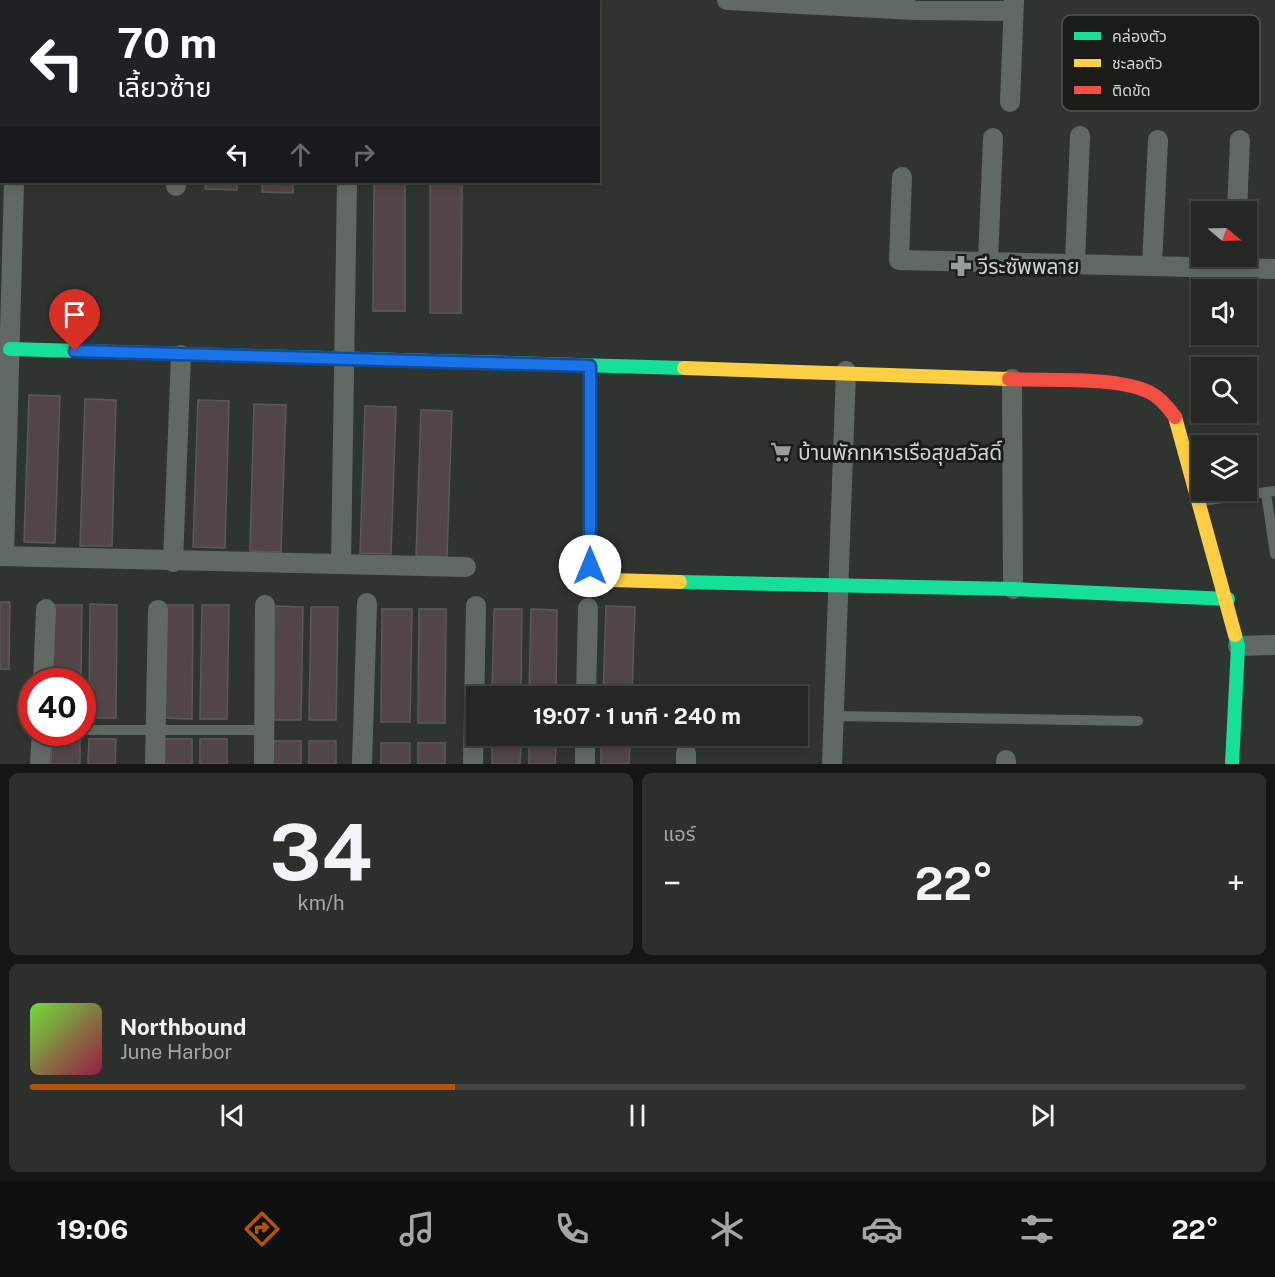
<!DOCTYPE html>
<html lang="th">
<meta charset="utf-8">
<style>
body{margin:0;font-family:"Public Sans","Noto Sans Thai",sans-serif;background:#2c2f2c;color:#f1f3f6;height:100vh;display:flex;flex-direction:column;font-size:22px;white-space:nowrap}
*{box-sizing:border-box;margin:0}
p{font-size:20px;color:#a3a5a6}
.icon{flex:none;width:33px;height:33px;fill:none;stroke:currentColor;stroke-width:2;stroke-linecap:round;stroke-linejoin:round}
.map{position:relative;height:764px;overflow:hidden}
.details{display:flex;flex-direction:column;gap:9px;padding:9px;background:#141514;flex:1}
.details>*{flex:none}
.top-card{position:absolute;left:0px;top:0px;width:600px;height:183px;box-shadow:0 3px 9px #0003,0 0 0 2px #414441;background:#202124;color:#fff;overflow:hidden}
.needle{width:39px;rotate:109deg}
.buttons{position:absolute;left:1191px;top:201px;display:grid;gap:12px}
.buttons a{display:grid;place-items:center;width:66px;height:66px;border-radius:0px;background:#242724;box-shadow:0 3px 9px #0003,0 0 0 2px #414441;font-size:30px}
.speed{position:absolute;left:18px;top:668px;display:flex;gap:12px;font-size:30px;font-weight:700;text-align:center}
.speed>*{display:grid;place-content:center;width:78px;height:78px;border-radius:50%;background:#242724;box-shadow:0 3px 9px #0003,0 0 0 2px #414441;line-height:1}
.speed .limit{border:9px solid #d22;background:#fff;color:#111}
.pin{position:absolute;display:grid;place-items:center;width:51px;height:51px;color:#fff;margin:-62px -26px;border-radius:50% 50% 50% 0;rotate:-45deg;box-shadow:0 0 6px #0007}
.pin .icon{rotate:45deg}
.me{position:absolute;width:66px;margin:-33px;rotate:0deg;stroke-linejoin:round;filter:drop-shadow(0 0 4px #0008)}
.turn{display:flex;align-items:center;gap:21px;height:126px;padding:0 18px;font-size:27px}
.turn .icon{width:78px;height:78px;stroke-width:2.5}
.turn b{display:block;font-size:42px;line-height:51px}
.lanes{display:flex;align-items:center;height:57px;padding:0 18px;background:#0003;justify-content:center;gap:30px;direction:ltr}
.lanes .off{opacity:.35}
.big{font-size:45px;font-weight:700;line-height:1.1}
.details .widget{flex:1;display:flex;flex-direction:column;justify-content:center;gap:9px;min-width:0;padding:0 21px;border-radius:9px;background:#2c2f2c}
.details .dial{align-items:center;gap:0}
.dial b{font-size:78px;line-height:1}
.song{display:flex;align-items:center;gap:18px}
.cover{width:72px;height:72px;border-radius:9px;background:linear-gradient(135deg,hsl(100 70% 55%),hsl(340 70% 35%))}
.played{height:6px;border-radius:3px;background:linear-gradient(90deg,#b45309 35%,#414441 35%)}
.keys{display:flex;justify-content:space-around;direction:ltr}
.heat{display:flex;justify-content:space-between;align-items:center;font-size:33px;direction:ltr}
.details .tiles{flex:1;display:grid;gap:9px;grid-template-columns:1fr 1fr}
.widget:last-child{grid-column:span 2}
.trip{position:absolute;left:466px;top:686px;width:342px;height:60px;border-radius:0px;background:#242724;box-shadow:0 3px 9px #0003,0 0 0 2px #414441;font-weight:700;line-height:60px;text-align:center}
.dock{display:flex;height:96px;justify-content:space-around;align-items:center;background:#0e100e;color:#a3a5a6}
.dock .icon{width:42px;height:42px}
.dock .selected{color:#b45309}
.dock b{font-size:27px;color:#f1f3f6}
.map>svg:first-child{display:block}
.building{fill:#524545;stroke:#5a5b58;stroke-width:1.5}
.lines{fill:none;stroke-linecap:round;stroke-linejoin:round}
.lane{stroke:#616a62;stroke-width:10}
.street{stroke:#616a62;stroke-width:20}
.fast{stroke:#16e098;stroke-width:14}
.slow{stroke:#ffcf43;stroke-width:14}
.jam{stroke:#f24e42;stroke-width:14}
.route-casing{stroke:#114b97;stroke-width:15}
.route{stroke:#1a73e8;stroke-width:10}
.labels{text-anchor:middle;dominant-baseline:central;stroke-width:6;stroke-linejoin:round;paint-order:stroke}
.poi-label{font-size:21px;fill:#cfd5d0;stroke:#191c19;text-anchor:start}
.key{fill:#191c19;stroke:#505450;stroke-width:1.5}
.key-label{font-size:16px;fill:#cfd5d0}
</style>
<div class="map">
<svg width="1275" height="764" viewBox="0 0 1275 764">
<rect width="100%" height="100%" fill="#303430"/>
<!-- building -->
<path class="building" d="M206,182H237V190L205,189Z
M262,182H293V193L262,192Z
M374,182H405V311H373Z
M430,182H462L461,313H430Z
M29,395L60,396L55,543L24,542Z
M85,399L116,400L112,546H80Z
M198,400L229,401L225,548L193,547Z
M254,404L286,405L281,552L250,551Z
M365,406L396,407L391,554L360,553Z
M421,410L452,411L447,557L416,556Z
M0,602H10L9,669H0Z
M90,604L117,605L116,718H89Z
M53,605H82L81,681H52Z
M165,605H193L192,719L163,718Z
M202,605H229L227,719H200Z
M274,606L303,607L301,720H272Z
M606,606L635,607L632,696H603Z
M311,607H338L336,720H309Z
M382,609H412L410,722H381Z
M419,609H446L445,723H418Z
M494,609H522L521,696H492Z
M531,609L557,610L556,696H529Z
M601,737L630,738L629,764H601Z
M52,739H80V764H51Z
M89,739H116L115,764H88Z
M163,739H192V764H163Z
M200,739H227V764H200Z
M272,741H301V764H272Z
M309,741H336V764H309Z
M381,743H410V764H381Z
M418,743H445V764H418Z
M492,747H521L520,764H492Z
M529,747H556L555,764H529Z"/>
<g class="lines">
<!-- lane -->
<path class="lane" d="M1266,493L1275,554
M1201,501L1275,491
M833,716L1138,721
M82,730H264"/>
<!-- street -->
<path class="street" d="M727,0L915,10L1013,11
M16,2V0
M182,2V0
M349,2V0
M1010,102L1014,0
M0,138H2
M0,166L2,167
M902,177L899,260L1275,269
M176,186V182
M1237,212L1240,140
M988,262L993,138
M1075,263L1080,136
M1152,266L1158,140
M1012,379L1013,589
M0,556L466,567
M4,556L14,182
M173,562L181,355
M341,564L347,182
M1238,646L1275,645
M43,681L46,609
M586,696L588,608
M40,764L42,732
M155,764L158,610
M264,764L265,605
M362,764L367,603
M473,764L476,606
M585,764V735
M686,764V753
M832,764L846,371
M1006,764V760"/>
<!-- fast -->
<path class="fast" d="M10,349L684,368
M680,582L1013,589L1228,599
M1232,764L1238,646L1235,635"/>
<!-- slow -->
<path class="slow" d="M590,366V566L611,580L680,582
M684,368L1009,379
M1175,417L1235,635"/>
<!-- jam -->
<path class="jam" d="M1009,379C1048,381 1114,376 1149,392C1160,397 1168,407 1175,417"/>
</g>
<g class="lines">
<defs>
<path id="route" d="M75,351L590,366V566"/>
</defs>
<!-- route casing -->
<use href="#route" class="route-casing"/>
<!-- route -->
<use href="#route" class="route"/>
</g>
<!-- icons -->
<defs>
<symbol id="pharmacy-bare" viewBox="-9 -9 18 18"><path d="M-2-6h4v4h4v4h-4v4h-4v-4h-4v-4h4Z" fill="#979d98" stroke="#191c19" stroke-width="2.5" paint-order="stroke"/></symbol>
<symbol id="supermarket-bare" viewBox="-9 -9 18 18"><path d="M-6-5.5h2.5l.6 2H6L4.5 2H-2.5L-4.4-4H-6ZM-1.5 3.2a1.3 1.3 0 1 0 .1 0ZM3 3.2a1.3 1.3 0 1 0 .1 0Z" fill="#979d98" stroke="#191c19" stroke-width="2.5" paint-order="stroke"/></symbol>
</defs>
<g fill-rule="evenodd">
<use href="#pharmacy-bare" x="946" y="251" width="30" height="30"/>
<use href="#supermarket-bare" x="766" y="437" width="30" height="30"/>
</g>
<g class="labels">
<!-- poi labels -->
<g class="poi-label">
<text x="978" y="266">วีระซัพพลาย</text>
<text x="798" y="452">บ้านพักทหารเรือสุขสวัสดิ์</text>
</g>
</g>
<!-- legend -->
<rect x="1062" y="15" width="198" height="96" rx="9" class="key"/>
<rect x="1074" y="32" width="27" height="8" fill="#16e098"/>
<rect x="1074" y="59" width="27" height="8" fill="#ffcf43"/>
<rect x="1074" y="86" width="27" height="8" fill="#f24e42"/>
<g class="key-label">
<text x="1112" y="42">คล่องตัว</text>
<text x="1112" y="69">ชะลอตัว</text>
<text x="1112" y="96">ติดขัด</text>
</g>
</svg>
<div class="buttons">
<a><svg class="needle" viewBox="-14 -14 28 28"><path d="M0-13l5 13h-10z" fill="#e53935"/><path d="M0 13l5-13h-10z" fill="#a3a5a6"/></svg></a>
<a><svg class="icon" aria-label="sound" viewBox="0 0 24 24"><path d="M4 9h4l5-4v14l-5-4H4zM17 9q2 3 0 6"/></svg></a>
<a><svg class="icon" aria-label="search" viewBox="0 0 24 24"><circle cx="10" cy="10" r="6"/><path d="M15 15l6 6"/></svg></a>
<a><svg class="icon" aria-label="layers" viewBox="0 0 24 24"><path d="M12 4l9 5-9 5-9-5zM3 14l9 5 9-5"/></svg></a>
</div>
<div class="speed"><div class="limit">40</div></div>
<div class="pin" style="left:75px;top:351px;background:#d93025"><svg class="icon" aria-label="arrive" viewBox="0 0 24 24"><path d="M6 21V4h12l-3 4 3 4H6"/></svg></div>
<svg class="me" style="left:590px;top:566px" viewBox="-20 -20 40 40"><circle r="19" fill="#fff"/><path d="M0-13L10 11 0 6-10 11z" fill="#1a73e8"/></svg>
<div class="trip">19:07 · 1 นาที · 240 m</div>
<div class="top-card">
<div class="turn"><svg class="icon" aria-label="left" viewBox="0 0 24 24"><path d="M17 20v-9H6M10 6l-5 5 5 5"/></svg><div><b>70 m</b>เลี้ยวซ้าย</div></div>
<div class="lanes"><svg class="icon" aria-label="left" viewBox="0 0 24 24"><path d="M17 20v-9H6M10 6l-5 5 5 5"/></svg><svg class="icon off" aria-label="ahead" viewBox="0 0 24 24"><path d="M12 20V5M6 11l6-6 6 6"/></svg><svg class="icon off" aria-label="right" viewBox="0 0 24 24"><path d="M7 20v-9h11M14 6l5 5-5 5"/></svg></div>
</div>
</div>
<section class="details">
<div class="tiles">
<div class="widget dial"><b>34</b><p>km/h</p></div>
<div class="widget"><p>แอร์</p>
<div class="heat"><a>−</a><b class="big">22°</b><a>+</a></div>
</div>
<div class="widget">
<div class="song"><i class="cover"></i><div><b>Northbound</b><p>June Harbor</p></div></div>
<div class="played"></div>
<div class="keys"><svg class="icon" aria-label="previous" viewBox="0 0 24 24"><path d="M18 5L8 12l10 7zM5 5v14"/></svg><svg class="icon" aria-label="pause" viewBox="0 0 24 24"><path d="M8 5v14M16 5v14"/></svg><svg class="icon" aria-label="next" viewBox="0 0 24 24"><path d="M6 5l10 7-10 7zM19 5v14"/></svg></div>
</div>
</div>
</section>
<nav class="dock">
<b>19:06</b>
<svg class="icon selected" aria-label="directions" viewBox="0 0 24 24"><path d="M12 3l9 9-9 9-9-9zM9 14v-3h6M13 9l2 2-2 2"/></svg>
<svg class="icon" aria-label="music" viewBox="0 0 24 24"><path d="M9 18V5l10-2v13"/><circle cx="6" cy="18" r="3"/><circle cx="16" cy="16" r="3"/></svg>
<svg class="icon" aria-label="phone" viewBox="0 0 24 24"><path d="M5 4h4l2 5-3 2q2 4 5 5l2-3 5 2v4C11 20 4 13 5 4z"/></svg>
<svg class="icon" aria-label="climate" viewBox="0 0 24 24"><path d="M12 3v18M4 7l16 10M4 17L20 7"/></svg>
<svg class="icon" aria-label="car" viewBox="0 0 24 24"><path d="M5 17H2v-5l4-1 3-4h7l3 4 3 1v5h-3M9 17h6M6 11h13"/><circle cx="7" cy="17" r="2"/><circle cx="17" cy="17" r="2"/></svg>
<svg class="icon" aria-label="filters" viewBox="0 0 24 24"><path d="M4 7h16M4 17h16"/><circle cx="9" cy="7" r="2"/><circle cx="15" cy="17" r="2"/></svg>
<b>22°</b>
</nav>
